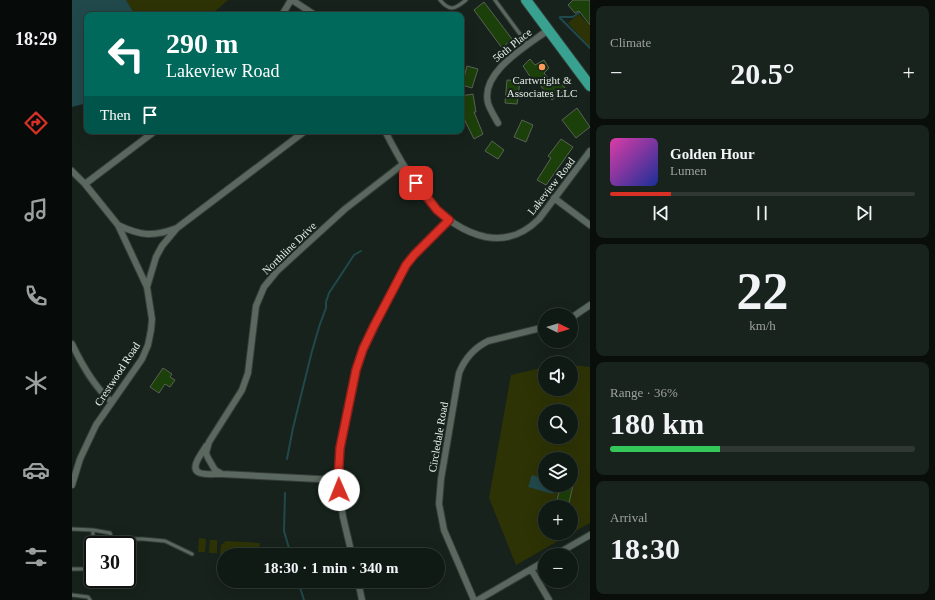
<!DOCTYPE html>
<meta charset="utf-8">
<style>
body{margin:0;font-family:"Times New Roman",serif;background:#19231d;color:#f1f3f6;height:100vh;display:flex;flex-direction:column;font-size:15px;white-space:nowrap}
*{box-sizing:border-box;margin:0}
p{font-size:13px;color:#9ca1a0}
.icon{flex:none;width:22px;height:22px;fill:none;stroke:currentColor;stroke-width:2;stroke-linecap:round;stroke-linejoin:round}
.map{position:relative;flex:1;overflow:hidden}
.panel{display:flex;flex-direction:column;gap:6px;padding:6px;background:#090e0b;width:345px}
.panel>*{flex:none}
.banner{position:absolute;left:12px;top:12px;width:380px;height:122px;border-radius:8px;box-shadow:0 4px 16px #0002,0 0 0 1px #303834;background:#00695c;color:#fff;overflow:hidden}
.needle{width:26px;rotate:95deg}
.tools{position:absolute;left:466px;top:308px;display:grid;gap:8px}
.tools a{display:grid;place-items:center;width:40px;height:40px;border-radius:50%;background:#101a14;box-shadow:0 4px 16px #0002,0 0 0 1px #303834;font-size:20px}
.speed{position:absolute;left:12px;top:536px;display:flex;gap:8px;font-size:20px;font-weight:700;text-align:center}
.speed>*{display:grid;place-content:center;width:52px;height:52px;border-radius:50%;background:#101a14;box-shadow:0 4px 16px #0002,0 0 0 1px #303834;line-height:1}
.speed .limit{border:2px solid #111;border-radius:6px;background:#fff;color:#111}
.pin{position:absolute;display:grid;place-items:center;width:34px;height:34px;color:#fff;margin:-17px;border-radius:8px;box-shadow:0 2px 6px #0006}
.me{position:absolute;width:44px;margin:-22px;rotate:359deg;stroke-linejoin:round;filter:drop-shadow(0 0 3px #0008)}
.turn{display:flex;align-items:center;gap:14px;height:84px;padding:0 16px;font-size:18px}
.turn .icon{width:52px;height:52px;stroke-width:2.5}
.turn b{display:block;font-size:28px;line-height:34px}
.then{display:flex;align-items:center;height:38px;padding:0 16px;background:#0003;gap:8px;font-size:15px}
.big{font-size:30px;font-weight:700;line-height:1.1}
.panel .card{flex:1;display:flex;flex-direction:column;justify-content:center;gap:6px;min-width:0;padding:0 14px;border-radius:8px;background:#19231d}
.panel .dial{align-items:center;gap:0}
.dial b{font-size:52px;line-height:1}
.song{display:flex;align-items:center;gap:12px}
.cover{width:48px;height:48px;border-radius:6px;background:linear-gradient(135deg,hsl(320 70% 55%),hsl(230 70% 35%))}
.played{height:4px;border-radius:2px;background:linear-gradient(90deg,#d93025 20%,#303834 20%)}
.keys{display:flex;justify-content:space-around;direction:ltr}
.heat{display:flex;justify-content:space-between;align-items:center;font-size:22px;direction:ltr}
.charge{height:6px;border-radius:3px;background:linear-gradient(90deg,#34c759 36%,#303834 0)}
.trip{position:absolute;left:145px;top:548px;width:228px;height:40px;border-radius:20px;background:#101a14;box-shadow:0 4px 16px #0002,0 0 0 1px #303834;font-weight:700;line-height:40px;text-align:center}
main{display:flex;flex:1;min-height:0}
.tab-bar{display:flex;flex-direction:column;width:72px;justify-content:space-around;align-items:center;background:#060a08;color:#9ca1a0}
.tab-bar .icon{width:28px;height:28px}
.tab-bar .active{color:#d93025}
.tab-bar b{font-size:18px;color:#f1f3f6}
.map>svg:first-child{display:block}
.green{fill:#2e3306;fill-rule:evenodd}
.water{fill:#21494c}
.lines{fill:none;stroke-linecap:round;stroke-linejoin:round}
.stream{stroke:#21494c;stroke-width:2}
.building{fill:#1c4009;stroke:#596256}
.service-casing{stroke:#353d38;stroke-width:5}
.minor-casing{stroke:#353d38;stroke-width:8}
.primary-casing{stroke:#353d38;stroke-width:12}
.path{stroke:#76817a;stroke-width:1;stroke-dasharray:3 2;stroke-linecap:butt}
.service{stroke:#5a685f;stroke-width:3}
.minor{stroke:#5a685f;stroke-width:6}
.primary{stroke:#38a18f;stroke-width:10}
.route-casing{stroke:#8d1f18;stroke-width:10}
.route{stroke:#d93025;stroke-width:7}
.poi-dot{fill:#ff9b59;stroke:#16221b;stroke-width:1.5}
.labels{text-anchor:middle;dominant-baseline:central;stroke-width:4;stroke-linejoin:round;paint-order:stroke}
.street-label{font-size:11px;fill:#e5eee8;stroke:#16221b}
.poi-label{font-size:11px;fill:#e5eee8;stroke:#16221b}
</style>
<main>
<nav class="tab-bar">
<b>18:29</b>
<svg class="icon active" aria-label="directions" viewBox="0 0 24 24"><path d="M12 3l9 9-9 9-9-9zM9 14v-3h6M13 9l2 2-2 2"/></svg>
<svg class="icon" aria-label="music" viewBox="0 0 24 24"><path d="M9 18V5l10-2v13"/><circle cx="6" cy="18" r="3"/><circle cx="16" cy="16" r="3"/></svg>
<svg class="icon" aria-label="phone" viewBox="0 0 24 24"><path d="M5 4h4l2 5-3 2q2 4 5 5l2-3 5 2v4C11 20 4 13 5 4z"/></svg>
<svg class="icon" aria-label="climate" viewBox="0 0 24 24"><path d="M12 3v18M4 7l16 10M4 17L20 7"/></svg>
<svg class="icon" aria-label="car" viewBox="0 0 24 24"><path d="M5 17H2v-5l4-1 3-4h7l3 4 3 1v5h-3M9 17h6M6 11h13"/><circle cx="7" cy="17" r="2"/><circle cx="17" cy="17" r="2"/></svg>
<svg class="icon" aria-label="filters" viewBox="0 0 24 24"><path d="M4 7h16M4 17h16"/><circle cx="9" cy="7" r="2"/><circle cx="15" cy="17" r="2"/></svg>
</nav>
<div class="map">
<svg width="518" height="600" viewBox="0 0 518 600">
<rect width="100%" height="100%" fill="#16221b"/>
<!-- green -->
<path class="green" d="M0,0H156L139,15H15V105L0,103Z
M507,14L518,26V47L496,23Z
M499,365L518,367V523L444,565L417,498L439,375L473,367V389H499ZM473,411H499V437H473ZM473,459H499V485H473ZM473,507H499V533H473Z
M127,538L134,539L133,552H126Z
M138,540H145V553H137Z
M154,541L188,543L186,555H152V577L146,576L149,545Z"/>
<!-- water -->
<path class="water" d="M0,0H54L63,15H15V103L0,107Z
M473,467V485H483L481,494L456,487L460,475L469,478Z"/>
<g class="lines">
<!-- stream -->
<path class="stream" d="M488,17H501L509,11
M488,18L518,48
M215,459L221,428L240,351L248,324L254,308V302L257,293L282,255L289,251
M213,493L212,531L219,555
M226,581L232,600"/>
</g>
<!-- building -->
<path class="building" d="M501,0H518V25L507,11L503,13L496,5Z
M412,2L440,39L430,48L402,10Z
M458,59L463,65L472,60L477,68L472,73L481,84L486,80L494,89L480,100L464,80L461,81L451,66Z
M395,66L406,69L400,88L390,85Z
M435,80L448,81L445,104L433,103Z
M401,94L404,112H402L411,134L402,139L393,121L389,103V96Z
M505,108L518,127L504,138L490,120Z
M450,120L461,125L454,142L442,137Z
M489,139L501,147L474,185L465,180L479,158L476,156Z
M420,141L432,150L426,159L413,151Z
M91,368L100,374L98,377L103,380L98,387L93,384L87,393L78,387Z
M489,485H501L497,503L485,500Z"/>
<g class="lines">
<defs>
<path id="service" d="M368,0C378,12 383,9 394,0
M423,0L456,45
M0,529L21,530L20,569H0
M21,530L38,533L40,539V545
M40,539H71L93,541L120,554
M0,595L16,597L18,600"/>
<path id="minor" d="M220,0L243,15
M210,15L219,0
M426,123C423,117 418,110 416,103C408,72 455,46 476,30
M313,131C335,174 363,226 414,237C435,241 452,234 467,219L518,151
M0,171L13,184L46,225L75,287
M13,184L83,131
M482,198L518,225
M46,225C69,236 81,237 105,228L233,131
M499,318L518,305
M0,344C10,365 22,387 40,402
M134,446C131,452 116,469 128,473C134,475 142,474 148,474
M266,480L150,474L143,470L136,458L134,453L137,442L170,390L176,373L184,306L192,287L205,271L273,209L331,164
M0,485L8,459L24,425L70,359L76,345L79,330L80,319L75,287L84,257L90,246L105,228
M280,555L271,517L266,480L268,448L284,370L291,349L302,326L334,265L342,255L377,220
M483,555L518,535
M459,569L477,600
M286,581L290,600
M402,600L372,530L367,504L369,479L387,373C393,358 402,348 416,341L473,327
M406,600L473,561"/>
<path id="primary" d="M454,0L518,86"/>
</defs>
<!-- service casing -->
<use href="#service" class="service-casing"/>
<!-- minor casing -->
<use href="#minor" class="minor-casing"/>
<!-- primary casing -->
<use href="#primary" class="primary-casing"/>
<!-- path -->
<path class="path" d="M54,587V579"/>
<!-- service -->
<use href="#service" class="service"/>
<!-- minor -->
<use href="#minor" class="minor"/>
<!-- primary -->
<use href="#primary" class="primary"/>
</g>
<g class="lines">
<defs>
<path id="route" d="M267,490L266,480L268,448L284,370L291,349L302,326L334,265L342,255L377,220L365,210L344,183"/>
</defs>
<!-- route casing -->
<use href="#route" class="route-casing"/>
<!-- route -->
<use href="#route" class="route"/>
</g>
<!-- markers -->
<circle class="poi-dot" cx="470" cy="67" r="4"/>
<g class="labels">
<!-- street labels -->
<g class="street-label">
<text transform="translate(440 45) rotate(-39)">56th Place</text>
<text transform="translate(479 186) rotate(-52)">Lakeview Road</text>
<text transform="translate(217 248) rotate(-44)">Northline Drive</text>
<text transform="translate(45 374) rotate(-57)">Crestwood Road</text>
<text transform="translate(366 437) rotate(-80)">Circledale Road</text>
</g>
<!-- poi labels -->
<g class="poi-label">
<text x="470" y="80">Cartwright &amp;<tspan x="470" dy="13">Associates LLC</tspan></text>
</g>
</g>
</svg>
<div class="tools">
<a><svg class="needle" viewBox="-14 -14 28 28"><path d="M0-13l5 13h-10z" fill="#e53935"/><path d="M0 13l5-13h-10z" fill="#9ca1a0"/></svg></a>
<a><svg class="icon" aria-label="sound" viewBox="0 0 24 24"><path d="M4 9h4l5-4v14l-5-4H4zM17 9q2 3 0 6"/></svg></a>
<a><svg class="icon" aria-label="search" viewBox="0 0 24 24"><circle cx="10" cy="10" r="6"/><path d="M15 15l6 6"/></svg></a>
<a><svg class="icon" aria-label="layers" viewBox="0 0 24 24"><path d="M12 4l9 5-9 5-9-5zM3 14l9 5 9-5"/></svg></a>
<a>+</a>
<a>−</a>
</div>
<div class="speed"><div class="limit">30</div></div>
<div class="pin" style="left:344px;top:183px;background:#d93025"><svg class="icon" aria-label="arrive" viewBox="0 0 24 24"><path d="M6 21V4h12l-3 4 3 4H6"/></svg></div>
<svg class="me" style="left:267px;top:490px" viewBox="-20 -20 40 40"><circle r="19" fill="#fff"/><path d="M0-13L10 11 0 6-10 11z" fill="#d93025"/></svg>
<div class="trip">18:30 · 1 min · 340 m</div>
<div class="banner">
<div class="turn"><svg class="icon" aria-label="left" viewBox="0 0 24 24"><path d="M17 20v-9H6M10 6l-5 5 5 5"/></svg><div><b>290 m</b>Lakeview Road</div></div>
<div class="then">Then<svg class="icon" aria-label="arrive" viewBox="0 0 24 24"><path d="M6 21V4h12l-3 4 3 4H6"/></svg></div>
</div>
</div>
<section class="panel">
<div class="card"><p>Climate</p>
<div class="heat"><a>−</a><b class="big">20.5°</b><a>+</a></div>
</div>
<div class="card">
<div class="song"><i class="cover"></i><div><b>Golden Hour</b><p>Lumen</p></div></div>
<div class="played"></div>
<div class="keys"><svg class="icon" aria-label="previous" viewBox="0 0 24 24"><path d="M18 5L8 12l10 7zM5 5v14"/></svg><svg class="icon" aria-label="pause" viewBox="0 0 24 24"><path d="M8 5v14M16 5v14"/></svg><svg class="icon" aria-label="next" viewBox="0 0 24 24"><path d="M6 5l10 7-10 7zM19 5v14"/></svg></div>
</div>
<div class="card dial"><b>22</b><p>km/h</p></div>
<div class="card"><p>Range · 36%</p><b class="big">180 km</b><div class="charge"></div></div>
<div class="card"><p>Arrival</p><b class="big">18:30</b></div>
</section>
</main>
